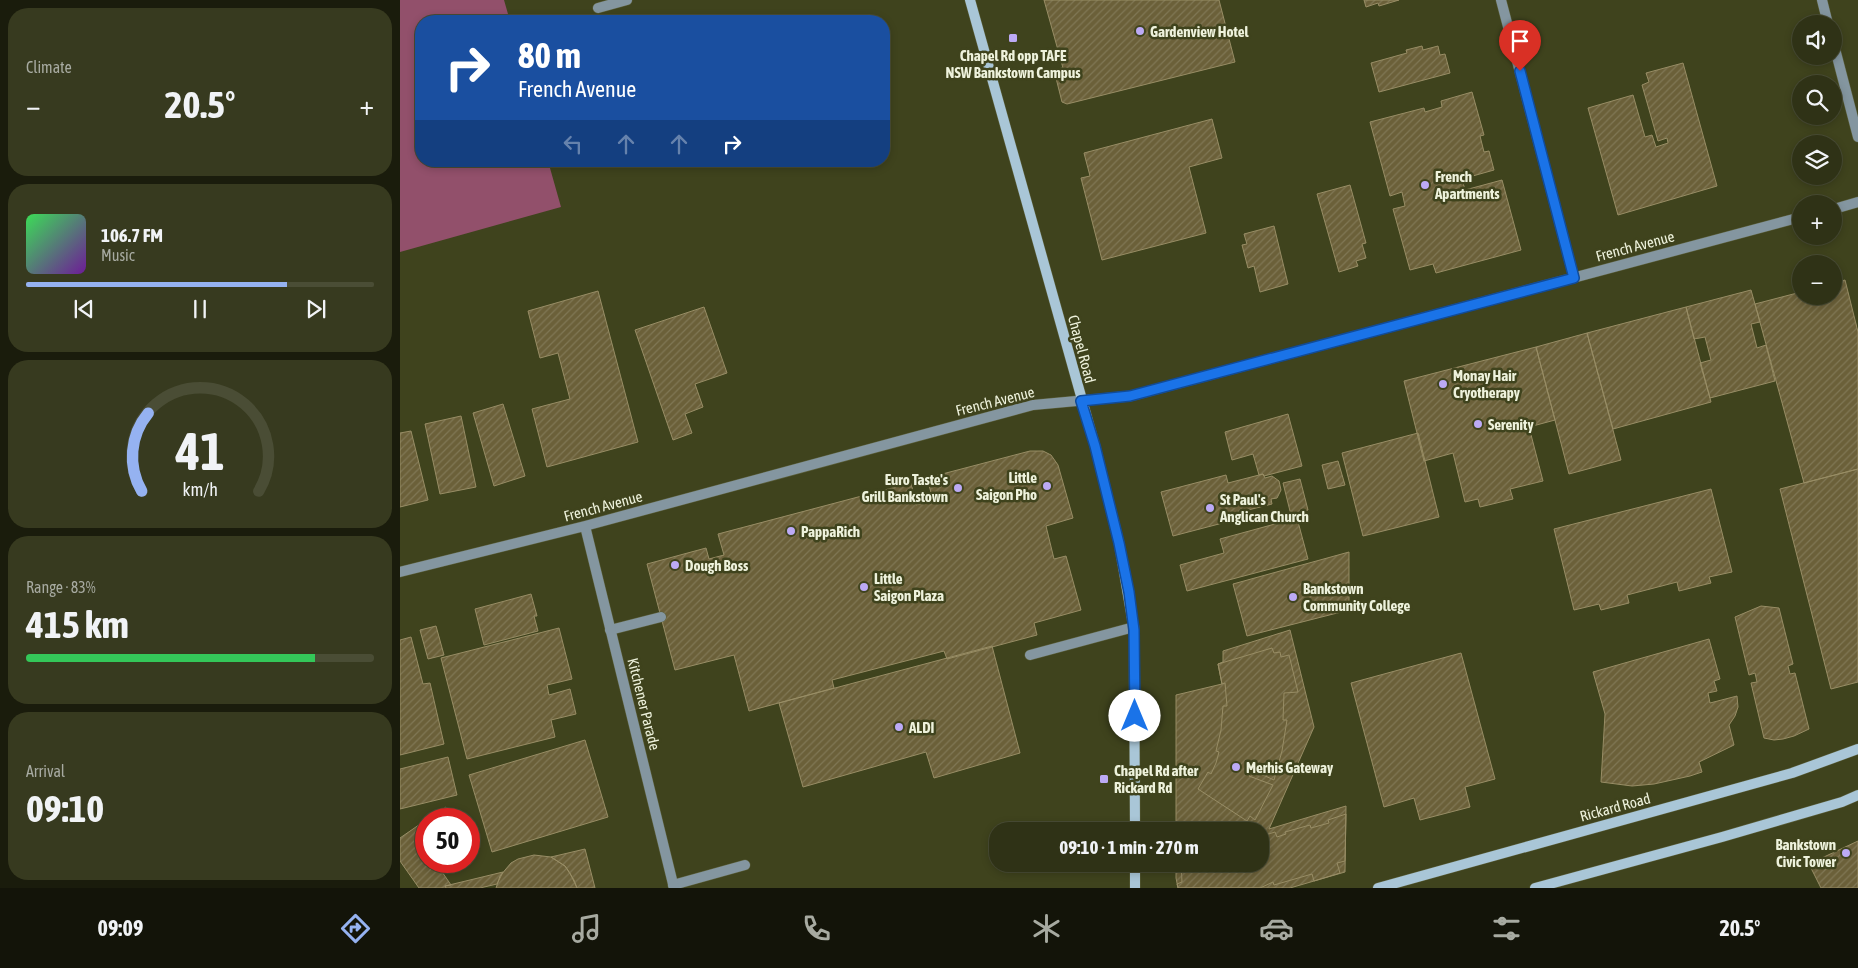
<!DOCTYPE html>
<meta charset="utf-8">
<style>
body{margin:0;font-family:"Asap Condensed",sans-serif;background:#373a1f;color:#f1f3f6;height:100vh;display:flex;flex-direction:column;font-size:19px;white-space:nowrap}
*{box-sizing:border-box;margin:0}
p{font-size:16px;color:#a7aaa1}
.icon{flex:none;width:28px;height:28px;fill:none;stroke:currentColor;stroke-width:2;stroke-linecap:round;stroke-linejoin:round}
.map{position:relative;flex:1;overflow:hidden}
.drawer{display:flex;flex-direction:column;gap:8px;padding:8px;background:#1a1c0c;width:400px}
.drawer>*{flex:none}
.top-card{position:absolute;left:15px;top:15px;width:475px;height:152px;border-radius:20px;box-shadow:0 2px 8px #0003,0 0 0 1px #4a4d35;background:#1a4fa0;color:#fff;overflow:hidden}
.controls{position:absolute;left:1392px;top:15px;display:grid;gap:10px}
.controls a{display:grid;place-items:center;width:50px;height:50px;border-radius:50%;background:#2f3216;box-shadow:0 2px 8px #0003,0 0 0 1px #4a4d35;font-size:25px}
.speed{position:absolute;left:15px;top:808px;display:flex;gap:10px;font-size:25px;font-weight:700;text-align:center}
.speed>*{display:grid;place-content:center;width:65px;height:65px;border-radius:50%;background:#2f3216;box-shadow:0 2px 8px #0003,0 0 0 1px #4a4d35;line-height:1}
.speed .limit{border:8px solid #d22;background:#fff;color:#111}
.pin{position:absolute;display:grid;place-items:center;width:42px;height:42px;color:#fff;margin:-51px -21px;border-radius:50% 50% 50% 0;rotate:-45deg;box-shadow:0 0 5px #0007}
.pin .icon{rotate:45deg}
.me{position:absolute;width:55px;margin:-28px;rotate:0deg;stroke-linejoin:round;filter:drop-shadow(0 0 4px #0008)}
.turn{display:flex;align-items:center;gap:18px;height:105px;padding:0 20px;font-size:22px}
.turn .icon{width:65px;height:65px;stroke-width:2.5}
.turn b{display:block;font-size:35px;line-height:42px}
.lanes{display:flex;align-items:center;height:48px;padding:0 20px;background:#0003;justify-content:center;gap:25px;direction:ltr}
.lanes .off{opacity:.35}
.big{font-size:38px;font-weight:700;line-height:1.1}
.drawer .tile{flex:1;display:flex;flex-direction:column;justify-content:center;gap:8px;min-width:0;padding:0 18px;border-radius:20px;background:#373a1f}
.drawer .dial{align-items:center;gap:0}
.dial svg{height:130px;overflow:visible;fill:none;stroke:#4a4d35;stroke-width:7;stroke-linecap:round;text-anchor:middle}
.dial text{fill:#f1f3f6;stroke:none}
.song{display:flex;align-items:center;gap:15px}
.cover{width:60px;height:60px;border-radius:8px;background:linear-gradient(135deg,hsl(130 70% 55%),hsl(280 70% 35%))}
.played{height:5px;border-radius:2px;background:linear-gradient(90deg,#95b2f1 75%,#4a4d35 75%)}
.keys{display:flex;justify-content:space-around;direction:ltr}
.heat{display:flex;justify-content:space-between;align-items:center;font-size:28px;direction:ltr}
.charge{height:8px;border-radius:4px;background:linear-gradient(90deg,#34c759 83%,#4a4d35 0)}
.trip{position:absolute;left:589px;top:822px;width:280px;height:50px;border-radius:20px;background:#2f3216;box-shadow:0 2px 8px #0003,0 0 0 1px #4a4d35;font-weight:700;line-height:50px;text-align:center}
.tab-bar{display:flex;height:80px;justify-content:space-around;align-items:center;background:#131409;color:#a7aaa1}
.tab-bar .icon{width:35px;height:35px}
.tab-bar .current{color:#95b2f1}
.tab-bar b{font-size:22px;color:#f1f3f6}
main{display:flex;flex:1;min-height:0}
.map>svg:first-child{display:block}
.grass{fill:#92506b}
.building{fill:url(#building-hatch);stroke:#988d65}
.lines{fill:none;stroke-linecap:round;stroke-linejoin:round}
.service-casing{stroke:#5b5f3c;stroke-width:11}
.minor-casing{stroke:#5b5f3c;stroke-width:11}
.secondary-casing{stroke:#5b5f3c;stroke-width:11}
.service{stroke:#8496a0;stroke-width:10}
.minor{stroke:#8496a0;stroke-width:10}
.secondary{stroke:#a9c6d7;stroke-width:10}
.route-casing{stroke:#114b97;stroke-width:12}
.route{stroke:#1a73e8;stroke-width:9}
.poi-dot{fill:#bcaaf5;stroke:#3f431d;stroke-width:2}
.labels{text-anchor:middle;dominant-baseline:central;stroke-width:5;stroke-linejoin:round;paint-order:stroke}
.poi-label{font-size:15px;font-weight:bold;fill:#eef2dc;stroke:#3f431d;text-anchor:start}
.street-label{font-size:15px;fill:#eef2dc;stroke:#3f431d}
</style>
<main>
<section class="drawer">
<div class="tile"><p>Climate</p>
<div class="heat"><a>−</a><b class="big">20.5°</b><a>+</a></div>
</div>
<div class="tile">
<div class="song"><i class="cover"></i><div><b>106.7 FM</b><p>Music</p></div></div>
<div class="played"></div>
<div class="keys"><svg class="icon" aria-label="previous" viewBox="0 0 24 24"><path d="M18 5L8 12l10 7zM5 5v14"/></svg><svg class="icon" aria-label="pause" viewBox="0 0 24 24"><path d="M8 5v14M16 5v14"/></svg><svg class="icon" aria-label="next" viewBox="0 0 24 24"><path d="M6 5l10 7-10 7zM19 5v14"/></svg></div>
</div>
<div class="tile dial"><svg viewBox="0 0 100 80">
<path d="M14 69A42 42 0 1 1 86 69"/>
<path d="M14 69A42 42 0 0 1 18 21" stroke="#95b2f1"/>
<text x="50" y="56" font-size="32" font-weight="700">41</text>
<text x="50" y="72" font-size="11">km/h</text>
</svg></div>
<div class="tile"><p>Range · 83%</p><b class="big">415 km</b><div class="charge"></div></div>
<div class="tile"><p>Arrival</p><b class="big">09:10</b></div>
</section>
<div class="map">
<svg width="1458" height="888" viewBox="0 0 1458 888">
<defs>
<pattern id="building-hatch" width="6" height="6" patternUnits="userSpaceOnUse" patternTransform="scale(1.25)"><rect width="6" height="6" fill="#6b6039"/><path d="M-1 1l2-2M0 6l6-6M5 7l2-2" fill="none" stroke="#807755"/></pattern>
</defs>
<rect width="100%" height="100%" fill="#3f431d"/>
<!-- grass -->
<path class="grass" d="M0,0H104L110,21H21V161H148L161,207L0,252Z"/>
<!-- building -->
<path class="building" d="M644,0H819L835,62L667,104L662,102L655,74L657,69L663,68Z
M964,0H999L979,6L978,3L966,7Z
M1022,46L1023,50L1038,46L1040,55L1045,54L1050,73L979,92L971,63L1007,53L1006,50Z
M1283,63L1317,186L1218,215L1188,108L1233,95L1245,137L1252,135L1256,147L1268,143L1267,138L1258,141L1242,85L1249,82L1246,73Z
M1072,92L1084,135L1080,136L1084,152L1089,151L1094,170L1062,179L1065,190L1102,180L1121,250L1036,273L1033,264L1010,270L993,209L1005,206L1002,192L990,196L970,122L1024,108L1025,112L1042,107L1041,101Z
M812,119L822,158L789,167L806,233L702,260L681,178L690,176L684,153Z
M950,185L966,243L962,244L966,258L956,261L958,266L939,272L917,194Z
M874,226L888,284L860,292L854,266L848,268L842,245L847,244L844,234Z
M1445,280L1458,332V469L1404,483L1355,304L1401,292V296H1434V283Z
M1351,290L1360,322L1351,324L1357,348L1366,345L1375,381L1310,398L1300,363L1311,360L1305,337L1294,339L1286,307Z
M198,291L238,442L147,467L132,409L170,399L158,353L140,358L128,311Z
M304,307L327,373L295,384L303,407L285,414L292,433L273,440L235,330Z
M1286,307L1311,402L1213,429L1187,333Z
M1187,333L1221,460L1169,474L1136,347Z
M1136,347L1155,420L1129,427L1143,481L1110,489L1113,499L1080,507L1078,499L1065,502L1053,453L1024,461L1004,381Z
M103,404L125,476L94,486L73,413Z
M888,414L902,466L864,476L863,474L859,475L853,454L832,460L825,432Z
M61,416L76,487L40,494L25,424Z
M11,431L28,500L0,507V433Z
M1018,433L1039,517L963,536L942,453Z
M630,451H643L651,455L658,465L673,518L646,526L654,559L666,556L681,610L634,623L637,635L547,659L544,651L432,680L434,688L349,711L334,655L275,670L247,564L306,548L309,559L324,555L318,534L511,483L516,505L533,500L527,478Z
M938,461L945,485L928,489L922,465Z
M1458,469V682L1431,689L1380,489Z
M863,474L865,478L872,476L879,481L881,490L877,498L871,499L872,504L836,513L838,519L773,536L761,492L826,475L828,483Z
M900,479L908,510L891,515L883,483Z
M1311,489L1332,572L1309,577L1311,583L1279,591L1277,582L1227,595L1229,603L1201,610L1199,604L1174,610L1154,529Z
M897,518L908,559L787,591L780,565L824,553L820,539Z
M949,552V610L847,636L833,584Z
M131,594L137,616H134L138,631L84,645L75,609Z
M1361,606L1379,608L1393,664L1388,666L1390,674L1395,673L1409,729L1394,736L1383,739L1374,740L1364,738L1351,683L1357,682L1355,673L1349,675L1335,617Z
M36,626L44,655L28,659L20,630Z
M159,628L172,679L147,685L149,695L170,689L176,714L151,720L155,737L67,759L41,658Z
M890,630L914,727L869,829L946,806L945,872L890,888H778L776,878V864H860V831H776V695L822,684L818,664L823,662V651Z
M11,637L23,684L30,683L44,744L0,755V640Z
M1309,639L1320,679L1314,681L1317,691L1308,693L1310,703L1337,696L1338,707L1335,716L1329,725L1334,745L1299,762L1302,772L1290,776L1254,784L1232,786L1201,782L1205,714L1193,672Z
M592,646L620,753L534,778L526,752L403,787L379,703Z
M872,648L874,653L880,652L881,657L889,655L898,692L884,693L883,720H887L882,751L874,780L852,770L849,776L873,785L855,820L850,816L847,821L798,789L808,772L811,774L816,763L819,752L816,751L821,730L823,706H827L825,683L822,684L818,664Z
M1061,653L1095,779L1065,787L1070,807L1020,820L1014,798L984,807L951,683Z
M185,740L208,817L92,852L69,775Z
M48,757L57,795L0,809V769Z
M46,807L54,819H28Z
M946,814L945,861L937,863L940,873L914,881L912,874L874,885L873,882L860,888H778L777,884L782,882L781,864H860V842L864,841L862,836L875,832L877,837L886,834L885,832L910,825L911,828L929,823L928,820Z
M26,820V861H38L36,863L51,885L45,886L46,888H19L0,861V838Z
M1458,841V888H1421L1409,864Z
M185,849L195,888H177L170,873L165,866L151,857Z
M134,855L151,857L165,866L174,880L177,888H96L100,876L111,863L118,859Z
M103,872L97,884L80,888H46L45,886Z"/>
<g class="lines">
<defs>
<path id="service" d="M198,8L227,0
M210,630L261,617
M630,655L734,627
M273,885L345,865"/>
<path id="minor" d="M1101,0L1174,278
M1422,0L1428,24
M1434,45L1458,137
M1434,209L1458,202
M185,526L274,888
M0,572L185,526L633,405L731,396L1401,217"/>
<path id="secondary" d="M570,0L695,446L719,543L734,630L735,831
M735,864V888
M978,888L1392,773L1458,749
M1135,888L1322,837L1442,802L1458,795"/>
</defs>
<!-- service casing -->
<use href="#service" class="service-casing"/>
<!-- minor casing -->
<use href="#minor" class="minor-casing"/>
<!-- secondary casing -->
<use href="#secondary" class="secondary-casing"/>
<!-- service -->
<use href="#service" class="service"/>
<!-- minor -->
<use href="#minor" class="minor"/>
<!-- secondary -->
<use href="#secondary" class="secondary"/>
</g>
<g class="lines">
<defs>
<path id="route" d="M735,716L734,630L729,592L719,543L695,446L681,401L730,396L1174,278L1120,71"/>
</defs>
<!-- route casing -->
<use href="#route" class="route-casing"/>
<!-- route -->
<use href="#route" class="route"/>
</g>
<!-- markers -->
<g class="poi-dot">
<circle cx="740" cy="31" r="5"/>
<rect x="608" y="33" width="10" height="10" rx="2.5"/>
<circle cx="1025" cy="185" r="5"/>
<circle cx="1043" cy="384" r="5"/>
<circle cx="1078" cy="424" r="5"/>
<circle cx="647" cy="486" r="5"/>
<circle cx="558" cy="488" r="5"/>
<circle cx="810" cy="508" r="5"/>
<circle cx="391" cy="531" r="5"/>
<circle cx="275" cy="565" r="5"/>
<circle cx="464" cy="587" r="5"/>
<circle cx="893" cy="597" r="5"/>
<circle cx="499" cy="727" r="5"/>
<circle cx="836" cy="767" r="5"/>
<rect x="699" y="774" width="10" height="10" rx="2.5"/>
<circle cx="1446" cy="853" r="5"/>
</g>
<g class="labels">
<!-- poi labels -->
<g class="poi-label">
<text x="750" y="31">Gardenview Hotel</text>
<text x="613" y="55" text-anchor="middle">Chapel Rd opp TAFE<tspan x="613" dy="17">NSW Bankstown Campus</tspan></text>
<text x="1035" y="176">French<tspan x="1035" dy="17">Apartments</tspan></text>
<text x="1053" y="375">Monay Hair<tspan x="1053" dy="17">Cryotherapy</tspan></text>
<text x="1088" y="424">Serenity</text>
<text x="637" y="477" text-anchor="end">Little<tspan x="637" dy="17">Saigon Pho</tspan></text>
<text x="548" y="479" text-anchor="end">Euro Taste's<tspan x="548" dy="17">Grill Bankstown</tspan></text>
<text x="820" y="499">St Paul's<tspan x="820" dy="17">Anglican Church</tspan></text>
<text x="401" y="531">PappaRich</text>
<text x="285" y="565">Dough Boss</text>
<text x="474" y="578">Little<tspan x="474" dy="17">Saigon Plaza</tspan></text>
<text x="903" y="588">Bankstown<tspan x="903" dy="17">Community College</tspan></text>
<text x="509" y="727">ALDI</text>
<text x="846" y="767">Merhis Gateway</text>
<text x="714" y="770">Chapel Rd after<tspan x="714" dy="17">Rickard Rd</tspan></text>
<text x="1436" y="844" text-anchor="end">Bankstown<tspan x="1436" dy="17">Civic Tower</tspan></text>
</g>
<!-- street labels -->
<g class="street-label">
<text transform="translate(1235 246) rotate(-15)">French Avenue</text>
<text transform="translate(682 349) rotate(75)">Chapel Road</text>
<text transform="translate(595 401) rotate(-14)">French Avenue</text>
<text transform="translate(203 506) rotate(-15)">French Avenue</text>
<text transform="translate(244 704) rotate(76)">Kitchener Parade</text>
<text transform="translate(1215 807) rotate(-15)">Rickard Road</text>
</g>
</g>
</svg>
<div class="controls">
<a><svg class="icon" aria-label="sound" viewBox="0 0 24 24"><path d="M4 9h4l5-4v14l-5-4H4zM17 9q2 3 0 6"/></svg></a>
<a><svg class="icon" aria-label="search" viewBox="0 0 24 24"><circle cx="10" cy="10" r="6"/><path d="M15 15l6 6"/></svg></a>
<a><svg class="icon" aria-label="layers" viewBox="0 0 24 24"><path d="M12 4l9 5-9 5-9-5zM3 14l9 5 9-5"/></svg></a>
<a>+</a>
<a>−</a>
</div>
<div class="speed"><div class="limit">50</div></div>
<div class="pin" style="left:1120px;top:71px;background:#d93025"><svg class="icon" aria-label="arrive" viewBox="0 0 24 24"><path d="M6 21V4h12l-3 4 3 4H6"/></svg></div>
<svg class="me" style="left:735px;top:716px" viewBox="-20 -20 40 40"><circle r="19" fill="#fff"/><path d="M0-13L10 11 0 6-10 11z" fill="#1a73e8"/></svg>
<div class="trip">09:10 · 1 min · 270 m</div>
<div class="top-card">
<div class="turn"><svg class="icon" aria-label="right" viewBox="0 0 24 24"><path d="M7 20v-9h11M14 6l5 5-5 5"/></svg><div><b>80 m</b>French Avenue</div></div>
<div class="lanes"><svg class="icon off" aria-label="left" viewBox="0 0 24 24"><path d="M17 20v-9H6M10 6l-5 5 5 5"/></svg><svg class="icon off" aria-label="ahead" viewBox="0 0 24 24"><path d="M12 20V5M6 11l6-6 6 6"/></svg><svg class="icon off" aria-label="ahead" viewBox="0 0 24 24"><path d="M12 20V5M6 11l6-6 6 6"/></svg><svg class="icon" aria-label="right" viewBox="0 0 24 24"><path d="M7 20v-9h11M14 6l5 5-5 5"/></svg></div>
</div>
</div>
</main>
<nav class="tab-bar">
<b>09:09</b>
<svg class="icon current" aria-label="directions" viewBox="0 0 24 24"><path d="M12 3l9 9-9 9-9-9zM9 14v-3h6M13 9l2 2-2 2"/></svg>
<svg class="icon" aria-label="music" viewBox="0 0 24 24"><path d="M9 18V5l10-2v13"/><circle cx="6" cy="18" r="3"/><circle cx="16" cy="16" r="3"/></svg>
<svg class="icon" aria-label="phone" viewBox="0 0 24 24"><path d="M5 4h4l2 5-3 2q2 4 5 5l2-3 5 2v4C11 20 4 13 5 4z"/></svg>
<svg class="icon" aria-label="climate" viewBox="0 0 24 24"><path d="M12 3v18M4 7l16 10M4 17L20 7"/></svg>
<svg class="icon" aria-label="car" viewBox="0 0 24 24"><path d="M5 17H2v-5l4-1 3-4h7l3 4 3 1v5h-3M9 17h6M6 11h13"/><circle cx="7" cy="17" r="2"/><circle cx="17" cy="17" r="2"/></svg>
<svg class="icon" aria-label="filters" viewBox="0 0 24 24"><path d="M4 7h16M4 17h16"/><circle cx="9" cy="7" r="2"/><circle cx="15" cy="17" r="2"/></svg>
<b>20.5°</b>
</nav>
